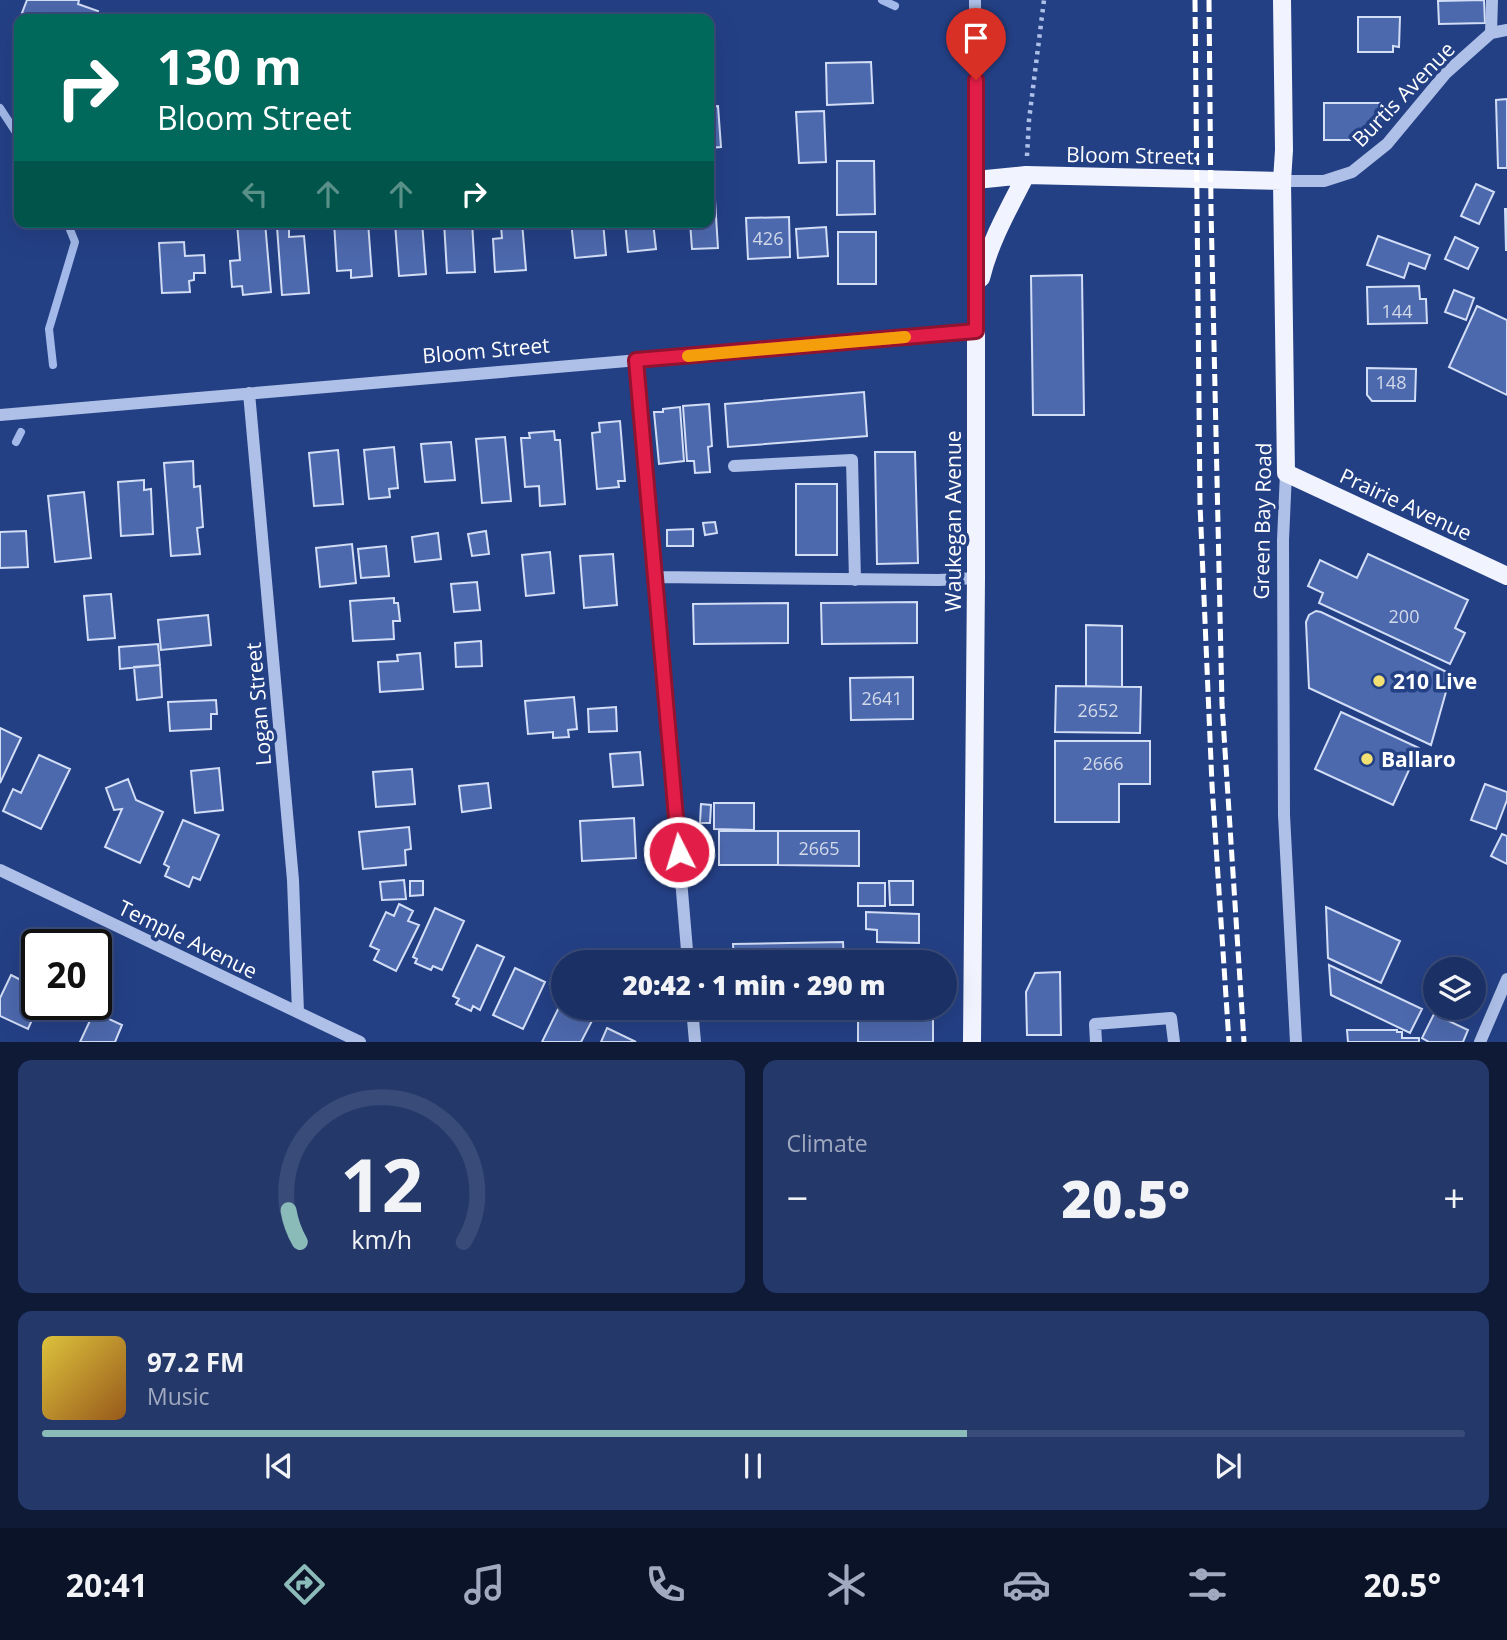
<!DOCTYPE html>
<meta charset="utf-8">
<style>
body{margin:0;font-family:"Open Sans",sans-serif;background:#24386a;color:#f1f3f6;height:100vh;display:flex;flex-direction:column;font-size:26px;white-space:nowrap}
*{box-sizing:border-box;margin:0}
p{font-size:23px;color:#a0a9bf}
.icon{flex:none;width:38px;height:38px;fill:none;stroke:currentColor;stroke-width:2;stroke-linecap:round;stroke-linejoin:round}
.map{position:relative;height:1042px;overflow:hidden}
.details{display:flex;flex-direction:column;gap:18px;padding:18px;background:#0f1a37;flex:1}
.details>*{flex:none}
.hud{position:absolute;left:14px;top:14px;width:700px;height:214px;border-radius:14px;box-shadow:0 7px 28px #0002,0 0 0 2px #394b78;background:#00695c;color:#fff;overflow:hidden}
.controls{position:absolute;left:1423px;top:957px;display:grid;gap:14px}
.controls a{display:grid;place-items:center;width:63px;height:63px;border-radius:50%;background:#1b3064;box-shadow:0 7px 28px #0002,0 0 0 2px #394b78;font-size:35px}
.speed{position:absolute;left:21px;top:929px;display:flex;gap:14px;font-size:35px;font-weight:700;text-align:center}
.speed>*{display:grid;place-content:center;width:91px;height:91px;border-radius:50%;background:#1b3064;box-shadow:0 7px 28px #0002,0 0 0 2px #394b78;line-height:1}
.speed .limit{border:4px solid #111;border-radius:10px;background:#fff;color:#111}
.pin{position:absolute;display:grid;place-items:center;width:60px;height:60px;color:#fff;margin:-72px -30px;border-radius:50% 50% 50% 0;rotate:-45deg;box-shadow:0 0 7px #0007}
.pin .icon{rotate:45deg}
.me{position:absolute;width:77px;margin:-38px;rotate:355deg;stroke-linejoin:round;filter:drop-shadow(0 0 5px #0008)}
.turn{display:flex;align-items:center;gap:24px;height:147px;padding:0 28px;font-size:32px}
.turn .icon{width:91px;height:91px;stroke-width:2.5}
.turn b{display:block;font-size:49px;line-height:60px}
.lanes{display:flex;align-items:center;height:66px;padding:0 28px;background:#0003;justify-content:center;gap:35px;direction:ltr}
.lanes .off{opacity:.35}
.big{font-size:52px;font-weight:800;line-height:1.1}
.details .widget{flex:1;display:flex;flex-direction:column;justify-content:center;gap:10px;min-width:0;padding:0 24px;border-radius:14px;background:#24386a}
.details .dial{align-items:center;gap:0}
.dial svg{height:182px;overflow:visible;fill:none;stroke:#394b78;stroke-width:7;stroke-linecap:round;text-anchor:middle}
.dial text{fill:#f1f3f6;stroke:none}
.song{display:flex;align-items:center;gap:21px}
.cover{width:84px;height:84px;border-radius:10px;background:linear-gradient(135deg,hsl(50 70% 55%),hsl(30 70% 35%))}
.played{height:7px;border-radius:4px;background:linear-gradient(90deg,#8bbbb9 65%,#394b78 65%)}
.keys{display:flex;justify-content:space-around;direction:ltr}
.heat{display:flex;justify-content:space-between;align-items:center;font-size:38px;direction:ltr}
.details .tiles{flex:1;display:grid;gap:18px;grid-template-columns:1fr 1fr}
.widget:last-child{grid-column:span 2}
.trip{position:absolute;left:551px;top:950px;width:406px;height:70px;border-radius:35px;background:#1b3064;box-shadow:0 7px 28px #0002,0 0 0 2px #394b78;font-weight:800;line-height:70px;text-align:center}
.tab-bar{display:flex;height:112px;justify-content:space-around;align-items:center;background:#0b1328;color:#a0a9bf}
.tab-bar .icon{width:49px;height:49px}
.tab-bar .on{color:#8bbbb9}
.tab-bar b{font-size:32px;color:#f1f3f6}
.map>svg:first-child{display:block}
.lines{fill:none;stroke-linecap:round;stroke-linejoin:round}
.stream{stroke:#a2b9e9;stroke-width:8}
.building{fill:#4d69ad;stroke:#d2ddf6;stroke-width:2}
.path{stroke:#aec0e8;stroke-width:4.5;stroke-dasharray:3.5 5;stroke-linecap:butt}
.minor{stroke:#aec0e8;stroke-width:12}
.major{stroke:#f1f4fe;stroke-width:18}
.rail{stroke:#fff;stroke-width:5;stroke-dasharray:12 5;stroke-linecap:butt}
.route-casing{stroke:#92132f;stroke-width:18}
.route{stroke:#e11d48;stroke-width:12}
.slow{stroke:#f59e0b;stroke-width:12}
.poi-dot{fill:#f2e172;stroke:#244085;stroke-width:2.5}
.labels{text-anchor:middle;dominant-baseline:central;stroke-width:7;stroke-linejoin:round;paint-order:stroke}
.number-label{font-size:18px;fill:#d2daea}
.street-label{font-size:21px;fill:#fff;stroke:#244085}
.poi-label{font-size:21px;font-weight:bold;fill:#fff;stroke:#244085;text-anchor:start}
</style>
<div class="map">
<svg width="1507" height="1042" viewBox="0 0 1507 1042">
<rect width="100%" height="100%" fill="#244085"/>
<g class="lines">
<!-- stream -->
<path class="stream" d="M882,0L895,6
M0,108L19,137
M53,365L49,329L75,242L67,222
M16,442L21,432"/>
</g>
<!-- building -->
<path class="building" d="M27,0H79L78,4L98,11L95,19H39L22,13Z
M1484,0L1485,23L1439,24L1438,1Z
M1358,17H1400L1399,47L1393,46V52H1358Z
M871,62L873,103L827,105L826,63Z
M1507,99V168H1498L1496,100Z
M1324,103H1381V123L1364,140H1324Z
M718,106L721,147L709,148V107Z
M824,111L826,162L799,163L796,112Z
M837,161H874L875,214L837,215Z
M1476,184L1494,192L1479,224L1461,216Z
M709,200H715L718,248L692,249L690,222H709Z
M1505,209H1507V250H1506Z
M789,217L790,257L748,259L746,218Z
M265,222L271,292L243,295L242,286L232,287L230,261L240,260L237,223Z
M334,222H368L372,276L351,278V270L337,271Z
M422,222L426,274L399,276L395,223Z
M444,222H472L475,272L447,273Z
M508,222H522L526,270L495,272L493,239L502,238L501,226L509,225Z
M571,222H603L606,255L575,258Z
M625,222H653L656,249L628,252Z
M289,225V237L304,236L309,293L282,295L277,227Z
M826,227L828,256L798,258L796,229Z
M838,232H876V284H838Z
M1378,236L1430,255L1425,269L1409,263L1404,278L1367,265Z
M1455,237L1478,248L1468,269L1445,259Z
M184,242L185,256L204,255L205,273H194V280L189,281L190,292L162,293L159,243Z
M1082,275L1084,415H1033L1031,276Z
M1419,286L1420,299H1426L1427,323L1368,324L1367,287Z
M1454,290L1474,298L1466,320L1445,312Z
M1477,306L1507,320V395L1449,367Z
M1367,368L1416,369L1415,401H1372L1367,395Z
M864,392L867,436L728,447L725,404Z
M709,404L712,446L708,447L710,472L695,473L694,461H687L683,406Z
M680,407L684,461L659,464L654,412H663V409Z
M620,421L625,481H618L619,487L597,489L592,433L600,432L599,423Z
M554,431L555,440H560L565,504L540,506L539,486L525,487L521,438H530L529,433Z
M505,437L511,501L482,503L476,439Z
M451,442L455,480L425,482L421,444Z
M394,447L398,488L389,489L390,497L369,499L364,450Z
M338,450L343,504L314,506L309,453Z
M875,452H915L918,563L877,564Z
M193,461L194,487L200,486L203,527L197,528L200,554L171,556L164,463Z
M144,480V490L151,489L153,534L121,536L118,482Z
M796,484H837V555H796Z
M84,492L91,558L55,562L48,496Z
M715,522L717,533L705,535L703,523Z
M693,529V546H667V530Z
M26,531L28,567L0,568V532Z
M486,531L489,554L472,556L468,534Z
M438,533L441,559L415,562L412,537Z
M352,544L356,583L320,587L316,548Z
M386,546L389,576L361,578L358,549Z
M550,552L554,593L526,596L522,555Z
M613,554L617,605L584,608L580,556Z
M1368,554L1468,600L1455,628L1465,633L1450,664L1319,603L1323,593L1308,586L1320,560L1357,578Z
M477,582L480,610L454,612L451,584Z
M111,594L115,638L88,640L84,596Z
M394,598V603H398L400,621H393L394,639L353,641L350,601Z
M917,602V643L822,644L821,603Z
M788,603V643L694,644L693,604Z
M1316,611L1321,612L1451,674L1431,745L1309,688L1306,622L1309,615Z
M208,615L211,645L161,650L158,620Z
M1086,625L1122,626V687L1086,686Z
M481,641L482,666L456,667L455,643Z
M158,644L160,665L120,669L119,647Z
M420,653L423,689L380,692L378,662L398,661L397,655Z
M160,665L162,697L137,700L134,667Z
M913,677V719L851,720L850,678Z
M1056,686L1141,687L1140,733L1055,732Z
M574,697L577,729L568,730L569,737L553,738V732L528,734L525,701Z
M216,700L217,714H211V729L170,731L168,702Z
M616,707L617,731L589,732L588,709Z
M1341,712L1419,748L1393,805L1315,769Z
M0,728L21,738L0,783Z
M1055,741H1150V784H1119V822H1055Z
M640,752L643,785L613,787L610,754Z
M39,755L70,769L41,829L3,811L13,789L21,793Z
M219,768L223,810L195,813L191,771Z
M412,769L415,804L376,807L373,772Z
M128,779L136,800L163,812L140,863L105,847L122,809L114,810L106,788Z
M488,783L491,808L462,812L459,786Z
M1485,784L1507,792V800L1496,829L1471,820Z
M714,803H754V830L714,829Z
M701,804L711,805L710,823H700Z
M634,818L636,858L582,861L580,821Z
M183,820L219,835L200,880L193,877L189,887L165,876L169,867L164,864Z
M409,827L411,849L405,850L406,865L363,869L359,832Z
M719,831H778V865H719Z
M778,831H859V866L778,865Z
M1502,834L1507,836V864L1491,856Z
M404,880L406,899L382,900L380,882Z
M410,881H423V895L410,896Z
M889,881H913V905H890Z
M858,883H885V906H858Z
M399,904L413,911L408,921L419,925L396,971L374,960L379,950L370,946L386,912L394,916Z
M1326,907L1400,941L1381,983L1328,958Z
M435,908L464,921L442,970L433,966L431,970L415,963L417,959L413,957Z
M866,912L919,914V943L877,942V930L866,929Z
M843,942L844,962H734L733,944Z
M477,945L504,957L480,1010L473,1006L471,1011L456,1004L459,999L453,996Z
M562,959L568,962H564V991L550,984Z
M1329,965L1422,1009L1410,1033L1331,995Z
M515,968L545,982L523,1029L493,1015Z
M1060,972L1061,1035H1027L1026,992L1035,973Z
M11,975L37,988V1004H39L28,1029L0,1016V998Z
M563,999L564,1008H581L595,1015L581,1042H542Z
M94,1012L122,1025L115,1042H80Z
M858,1014L933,1015V1042H858Z
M1434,1014L1468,1030L1463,1042H1429L1422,1038Z
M607,1028L636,1042H601Z
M1347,1030H1397V1032H1402V1038H1419V1042H1348Z"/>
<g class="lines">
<!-- path -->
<path class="path" d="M1027,156L1029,120L1044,0"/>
<!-- minor -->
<path class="minor" d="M975,0L976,180
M1491,33L1492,0
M1282,181H1324L1352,172L1387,144L1446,73L1491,33L1507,30
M637,360L688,962
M249,393L293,880L298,1012
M0,415L976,331
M734,466L852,460L855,580
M1286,473L1283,540L1284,815L1296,1042
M655,577L939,580L976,578
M0,870L360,1042
M692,1008L695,1042
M1096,1042L1095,1024L1171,1018L1174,1042
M1480,1042L1507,979"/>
<!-- major -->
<path class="major" d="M1282,0L1284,150L1282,181L1286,473L1507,576
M981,278C990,241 1009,208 1026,175
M972,1042L976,578V180L1026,175L1282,181"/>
<!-- rail -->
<path class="rail" d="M1195,0L1200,504L1212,785L1229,1042
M1209,0L1211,209L1222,704L1244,1042"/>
</g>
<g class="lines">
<defs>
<path id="route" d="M679,852L636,360L976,331V80"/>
</defs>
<!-- route casing -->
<use href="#route" class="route-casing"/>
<!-- route -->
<use href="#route" class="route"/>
<!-- slow -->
<path class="slow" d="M688,356L905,337"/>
</g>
<!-- markers -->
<g class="poi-dot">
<circle cx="1379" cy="681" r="7"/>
<circle cx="1367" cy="759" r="7"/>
</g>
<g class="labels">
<!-- number labels -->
<g class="number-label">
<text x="768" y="238">426</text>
<text x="1397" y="311">144</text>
<text x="1391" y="382">148</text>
<text x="1404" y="616">200</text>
<text x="882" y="698">2641</text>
<text x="1098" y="710">2652</text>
<text x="1103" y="763">2666</text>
<text x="819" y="848">2665</text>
</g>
<!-- street labels -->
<g class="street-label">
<text transform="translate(1403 94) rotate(-46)">Burtis Avenue</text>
<text transform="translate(1130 155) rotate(1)">Bloom Street</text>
<text transform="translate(486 350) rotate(-5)">Bloom Street</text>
<text transform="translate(1406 504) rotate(25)">Prairie Avenue</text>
<text transform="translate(953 521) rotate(-90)">Waukegan Avenue</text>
<text transform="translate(1262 521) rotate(-89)">Green Bay Road</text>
<text transform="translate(258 704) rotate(-95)">Logan Street</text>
<text transform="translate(188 939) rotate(26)">Temple Avenue</text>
</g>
<!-- poi labels -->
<g class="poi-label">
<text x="1393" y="681">210 Live</text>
<text x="1381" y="759">Ballaro</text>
</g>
</g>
</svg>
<div class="controls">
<a><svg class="icon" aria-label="layers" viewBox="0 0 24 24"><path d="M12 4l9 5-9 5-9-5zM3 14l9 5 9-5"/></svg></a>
</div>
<div class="speed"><div class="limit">20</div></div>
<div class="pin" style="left:976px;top:80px;background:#d93025"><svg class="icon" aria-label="arrive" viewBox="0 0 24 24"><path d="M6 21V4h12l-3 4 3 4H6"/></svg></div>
<svg class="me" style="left:679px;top:852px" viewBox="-20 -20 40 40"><circle r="17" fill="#e11d48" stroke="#fff" stroke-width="3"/><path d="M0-11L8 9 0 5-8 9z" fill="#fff"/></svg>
<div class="trip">20:42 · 1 min · 290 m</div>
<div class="hud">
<div class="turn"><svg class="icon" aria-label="right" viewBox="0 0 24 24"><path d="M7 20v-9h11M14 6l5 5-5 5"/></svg><div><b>130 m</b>Bloom Street</div></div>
<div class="lanes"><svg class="icon off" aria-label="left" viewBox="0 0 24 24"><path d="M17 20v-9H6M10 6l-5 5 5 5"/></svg><svg class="icon off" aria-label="ahead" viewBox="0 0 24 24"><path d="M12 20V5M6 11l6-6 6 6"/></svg><svg class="icon off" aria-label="ahead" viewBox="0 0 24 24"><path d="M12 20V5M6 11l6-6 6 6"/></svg><svg class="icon" aria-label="right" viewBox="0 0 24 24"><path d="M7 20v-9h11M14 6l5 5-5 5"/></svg></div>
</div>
</div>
<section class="details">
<div class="tiles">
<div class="widget dial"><svg viewBox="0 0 100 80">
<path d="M14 69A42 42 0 1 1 86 69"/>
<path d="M14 69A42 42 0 0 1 9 55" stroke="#8bbbb9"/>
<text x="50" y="56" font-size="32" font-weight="700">12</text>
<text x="50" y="72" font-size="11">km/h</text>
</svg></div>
<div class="widget"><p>Climate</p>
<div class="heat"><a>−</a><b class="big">20.5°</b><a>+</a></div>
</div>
<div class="widget">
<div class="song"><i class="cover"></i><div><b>97.2 FM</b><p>Music</p></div></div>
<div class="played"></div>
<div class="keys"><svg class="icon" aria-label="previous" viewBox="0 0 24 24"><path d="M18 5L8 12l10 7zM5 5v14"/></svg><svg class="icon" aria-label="pause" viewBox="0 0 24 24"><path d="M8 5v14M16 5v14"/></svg><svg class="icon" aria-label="next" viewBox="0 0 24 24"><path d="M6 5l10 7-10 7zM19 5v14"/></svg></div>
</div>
</div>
</section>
<nav class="tab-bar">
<b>20:41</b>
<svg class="icon on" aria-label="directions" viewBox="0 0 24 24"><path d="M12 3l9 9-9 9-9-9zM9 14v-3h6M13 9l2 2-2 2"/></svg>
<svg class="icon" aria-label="music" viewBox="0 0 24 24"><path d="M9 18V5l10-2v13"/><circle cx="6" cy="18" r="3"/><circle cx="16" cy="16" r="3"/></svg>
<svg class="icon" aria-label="phone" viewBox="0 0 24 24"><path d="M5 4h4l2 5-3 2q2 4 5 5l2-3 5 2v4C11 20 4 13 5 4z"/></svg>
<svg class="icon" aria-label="climate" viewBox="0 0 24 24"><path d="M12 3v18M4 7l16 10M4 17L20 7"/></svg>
<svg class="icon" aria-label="car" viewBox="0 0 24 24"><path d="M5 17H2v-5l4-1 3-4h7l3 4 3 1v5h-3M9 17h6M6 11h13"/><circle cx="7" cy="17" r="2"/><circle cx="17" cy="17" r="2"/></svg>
<svg class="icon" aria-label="filters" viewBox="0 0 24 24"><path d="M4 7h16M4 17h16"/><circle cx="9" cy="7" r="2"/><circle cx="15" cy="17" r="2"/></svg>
<b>20.5°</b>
</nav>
